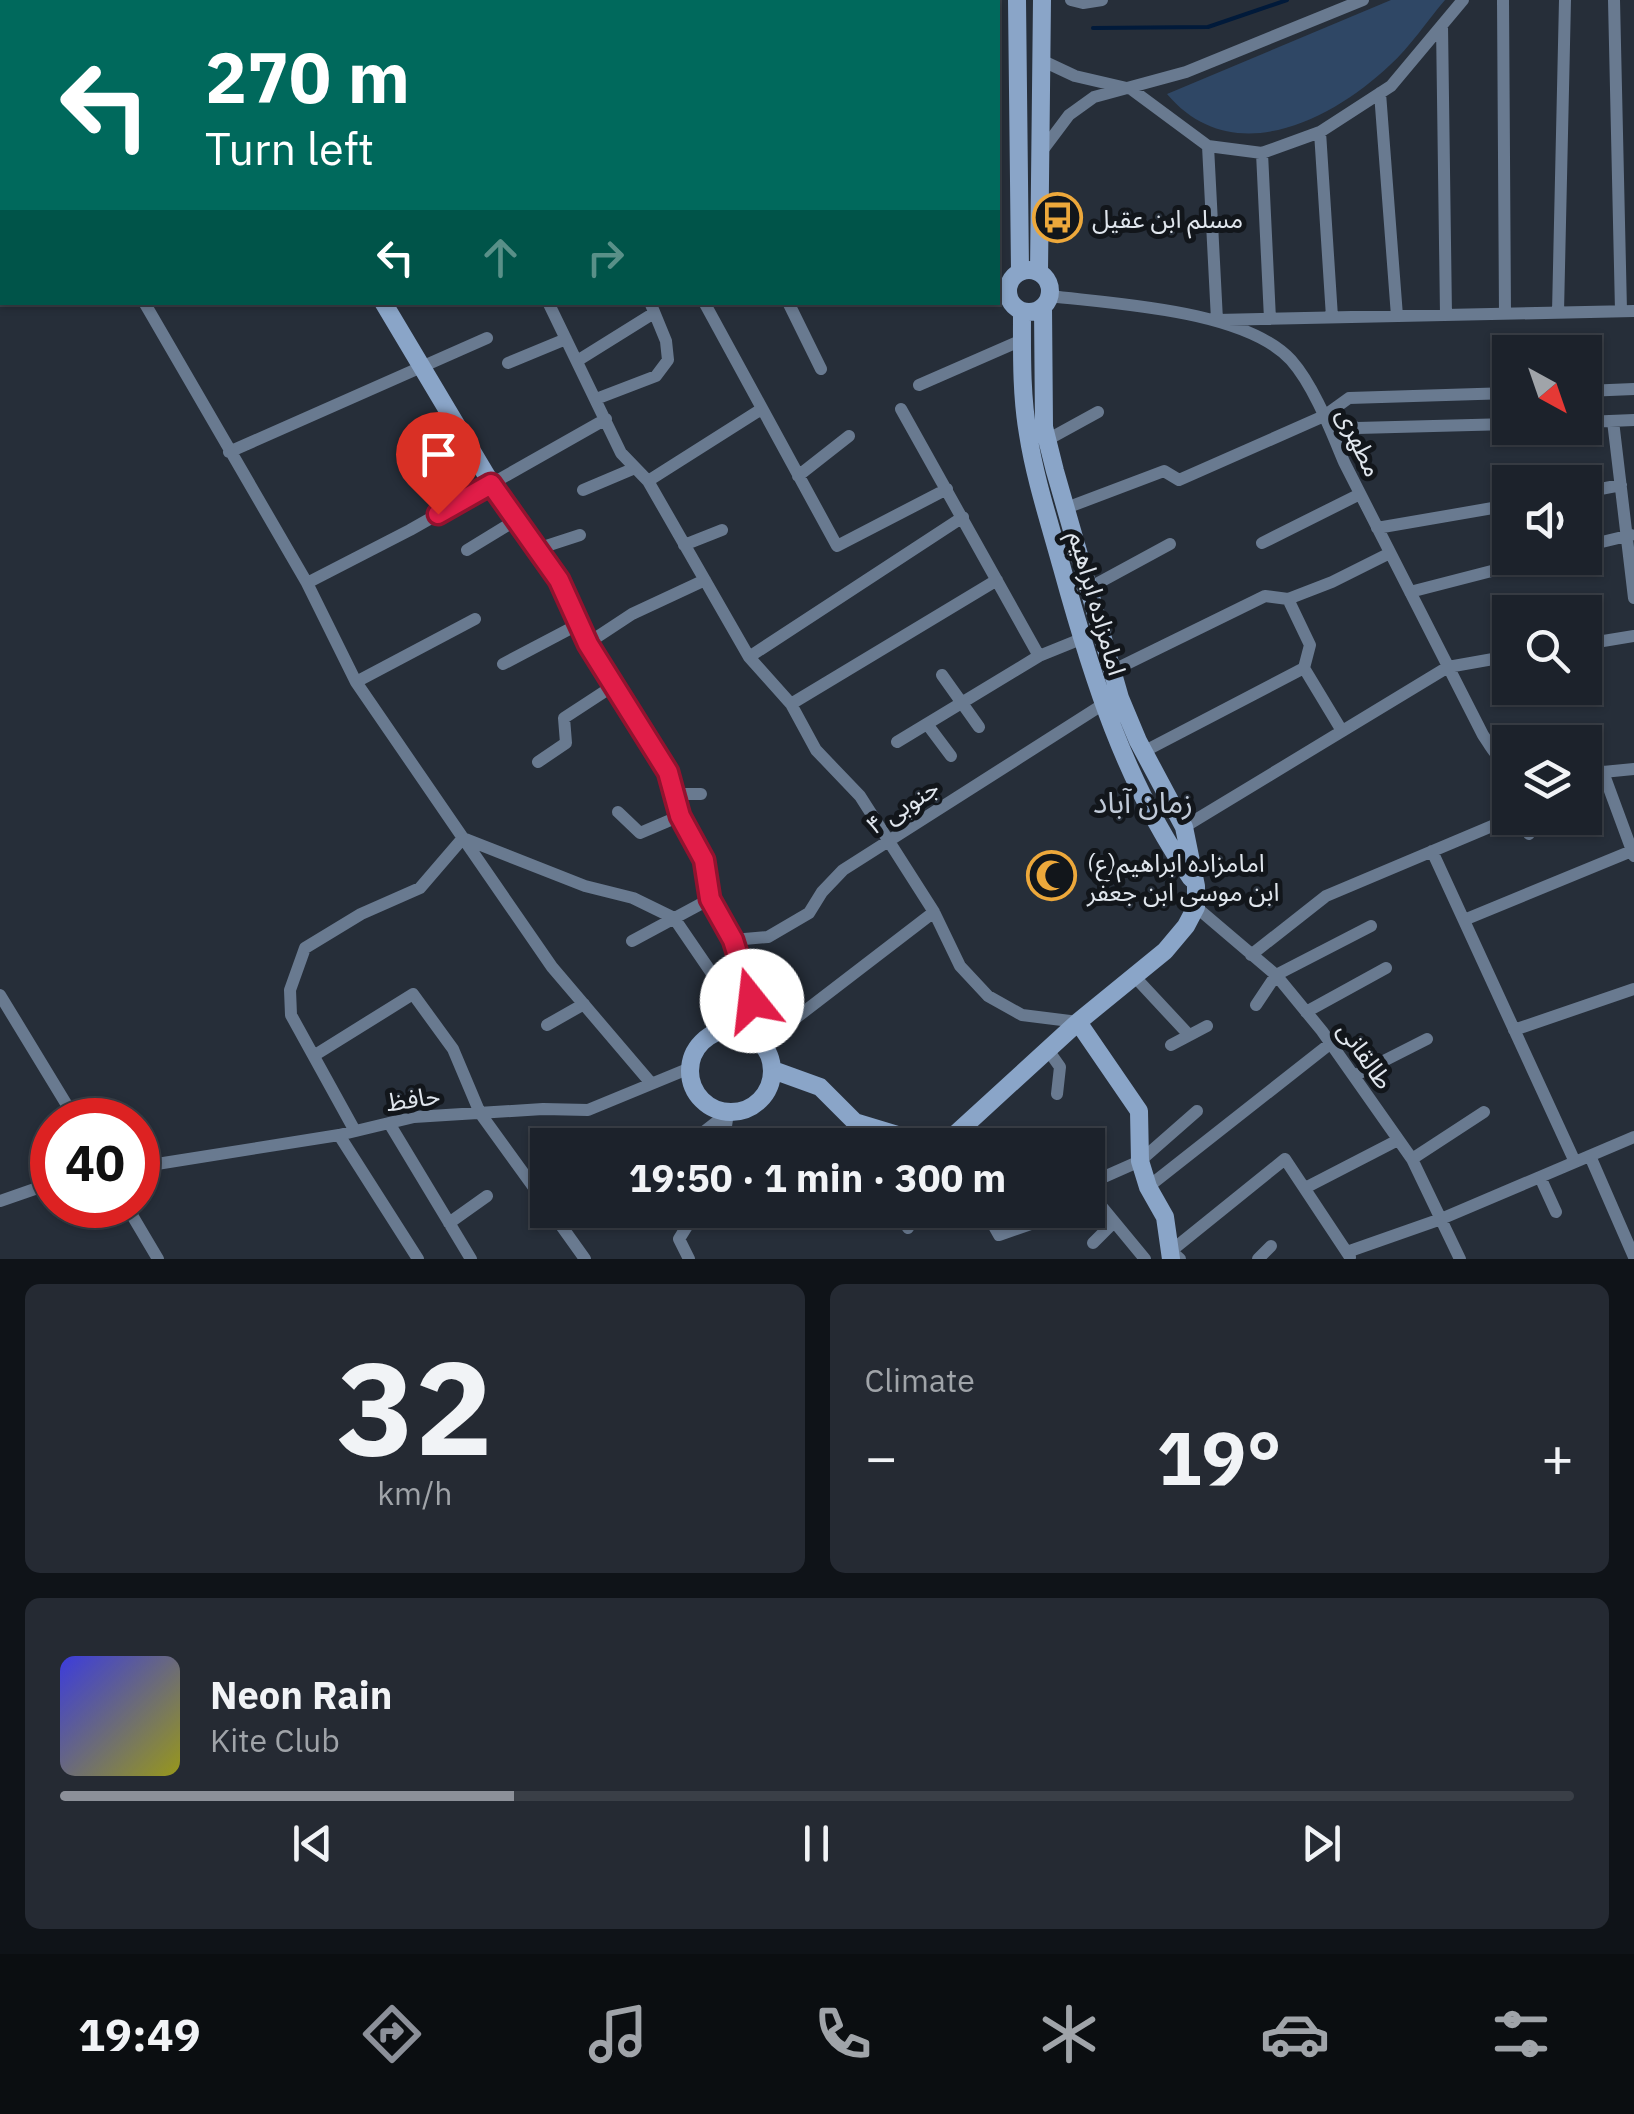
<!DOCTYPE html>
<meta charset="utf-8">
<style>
body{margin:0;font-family:"IBM Plex Sans","Noto Sans Arabic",sans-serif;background:#252a33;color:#f1f3f6;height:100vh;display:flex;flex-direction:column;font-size:38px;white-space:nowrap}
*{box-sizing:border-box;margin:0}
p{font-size:32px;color:#a0a4a9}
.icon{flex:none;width:55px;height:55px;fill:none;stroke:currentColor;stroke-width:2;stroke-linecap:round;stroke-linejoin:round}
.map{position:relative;height:1259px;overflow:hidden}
.sheet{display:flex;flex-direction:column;gap:25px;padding:25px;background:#0f1318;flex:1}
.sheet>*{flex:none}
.top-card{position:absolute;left:0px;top:0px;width:1000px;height:305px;box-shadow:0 2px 8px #0004,0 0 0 2px #3a3f47;background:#00695c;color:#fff;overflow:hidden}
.needle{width:65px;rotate:140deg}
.controls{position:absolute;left:1492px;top:335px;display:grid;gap:20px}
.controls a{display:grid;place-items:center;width:110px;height:110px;border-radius:0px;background:#1c222b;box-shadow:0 2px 8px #0004,0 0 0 2px #3a3f47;font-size:50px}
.speed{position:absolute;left:30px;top:1098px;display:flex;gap:20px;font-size:50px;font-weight:700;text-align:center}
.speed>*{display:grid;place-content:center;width:130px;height:130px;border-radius:50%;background:#1c222b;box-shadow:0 2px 8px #0004,0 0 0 2px #3a3f47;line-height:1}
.speed .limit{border:15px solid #d22;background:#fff;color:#111}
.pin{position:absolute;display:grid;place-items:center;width:85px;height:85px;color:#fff;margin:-102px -42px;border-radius:50% 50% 50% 0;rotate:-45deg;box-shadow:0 0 10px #0007}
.pin .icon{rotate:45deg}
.me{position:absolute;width:110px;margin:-55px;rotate:344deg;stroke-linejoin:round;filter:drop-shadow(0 0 8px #0008)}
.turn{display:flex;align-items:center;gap:35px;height:210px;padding:0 40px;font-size:45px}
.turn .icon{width:130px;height:130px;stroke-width:2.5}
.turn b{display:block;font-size:70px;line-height:85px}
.lanes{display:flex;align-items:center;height:95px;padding:0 40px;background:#0003;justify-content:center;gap:50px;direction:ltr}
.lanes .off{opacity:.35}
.big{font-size:75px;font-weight:700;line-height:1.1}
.sheet .tile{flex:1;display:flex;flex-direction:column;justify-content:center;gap:15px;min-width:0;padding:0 35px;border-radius:15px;background:#252a33}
.sheet .dial{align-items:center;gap:0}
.dial b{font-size:130px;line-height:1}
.song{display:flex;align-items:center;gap:30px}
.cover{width:120px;height:120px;border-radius:15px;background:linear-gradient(135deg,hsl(240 70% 55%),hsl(60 70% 35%))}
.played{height:10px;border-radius:5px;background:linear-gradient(90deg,#8c9099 30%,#3a3f47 30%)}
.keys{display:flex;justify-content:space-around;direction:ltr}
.heat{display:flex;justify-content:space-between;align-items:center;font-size:55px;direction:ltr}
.sheet .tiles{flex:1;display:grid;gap:25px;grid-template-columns:1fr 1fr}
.tile:last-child{grid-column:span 2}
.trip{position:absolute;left:530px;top:1128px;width:575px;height:100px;border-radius:0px;background:#1c222b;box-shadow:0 2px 8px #0004,0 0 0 2px #3a3f47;font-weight:700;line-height:100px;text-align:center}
.tabs{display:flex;height:160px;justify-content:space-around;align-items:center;background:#0b0e11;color:#a0a4a9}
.tabs .icon{width:70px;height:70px}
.tabs .on{color:#8c9099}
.tabs b{font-size:45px;color:#f1f3f6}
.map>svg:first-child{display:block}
.green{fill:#2f4765}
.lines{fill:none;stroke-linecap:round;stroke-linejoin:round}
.stream{stroke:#011a3a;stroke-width:4}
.street{stroke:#697a90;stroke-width:12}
.secondary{stroke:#8aa5c8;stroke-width:18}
.route-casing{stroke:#92132f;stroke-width:25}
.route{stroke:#e11d48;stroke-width:18}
.labels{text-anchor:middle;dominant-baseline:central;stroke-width:10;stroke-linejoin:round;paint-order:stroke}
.poi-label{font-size:25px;fill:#e0e6ed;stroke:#12161b;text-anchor:start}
.street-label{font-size:25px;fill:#e0e6ed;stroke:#12161b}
.quarter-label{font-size:30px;fill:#c0cad8;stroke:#12161b}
</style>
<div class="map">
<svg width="1634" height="1259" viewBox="0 0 1634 1259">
<rect width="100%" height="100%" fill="#262e39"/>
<!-- green -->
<path class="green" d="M1391,0H1445C1427,21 1410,47 1390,65C1331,121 1232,171 1167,94Z"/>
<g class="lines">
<!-- stream -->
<path class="stream" d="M909,0L918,2
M1093,28L1208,27L1287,0"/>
<!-- street -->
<path class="street" d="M1071,0L1083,3L1102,0
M1503,0L1505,314
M1614,0L1621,311
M1442,25L1446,315
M1043,61L1075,76L1131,89L1208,146L1262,153L1320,132L1391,86L1463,0
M1380,93L1397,316
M1320,132L1332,317
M1208,146L1217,320L1634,311
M1042,151L1069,115L1094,97L1186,72L1363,0
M1262,153L1270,319
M1050,296C1116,304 1245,310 1291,360C1314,386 1331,431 1344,462L1483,735C1490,745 1497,761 1510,762
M144,302L307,583L356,682L463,838L585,886L633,898L674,918L715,978L738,1030
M548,302L621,453L648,481L760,410
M704,302L837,546L947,489
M788,302L821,369
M1558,312L1565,0
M577,361L654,313
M508,363L566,339
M919,385L1022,340
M1585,391L1634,389
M596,399L656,376L668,360L666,341L650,302
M901,409L1039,656
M1324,416L1357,428L1510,424
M1613,421L1634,598
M1585,422L1634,420
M1047,440L1098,412
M229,452L487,338
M798,476L849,436
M648,481L749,657L791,704L816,750L860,796L934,912L960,966L988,996L1022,1015L1078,1022
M583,490L635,468
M1585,492L1621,485
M1066,508L1164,471L1179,480L1324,416L1349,398L1510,393
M1377,528L1510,505
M1262,543L1360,494
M684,545L722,530
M1585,546L1631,535
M537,549L580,535
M467,550L516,520
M307,583L410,530L606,419
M1089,588L1170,544
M1410,592L1542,558
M1288,599L1310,645L1304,668L1342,731
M588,643L632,614L705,580
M1585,644L1634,636
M749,657L963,517
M503,664L579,624
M1112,671L1265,596L1288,599L1332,582L1390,553
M942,675L979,727
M356,682L475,619
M791,704L997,580
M927,724L951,756
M897,742L1039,656L1081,639
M1143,752L1304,668
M1504,761L1510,778
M1585,761L1603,772L1634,856
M538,762L566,743L564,718L613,686
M1603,772L1634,769
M674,794H701
M618,812L640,833L680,816
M1524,818L1529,834
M1184,827L1448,667L1510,656
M1432,851L1575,1162
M1196,907L1276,975L1322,1031L1412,1159L1460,1259
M1464,920L1634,850
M733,940L768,937L809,913L822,892L843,870L1102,705
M632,941L710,899
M1251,955L1326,896L1511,818
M1134,976L1189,1035
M0,995L76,1120
M1256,1005L1276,975L1371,926
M1306,1012L1386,968
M547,1025L584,1004
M1514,1030L1634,989
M762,1044L934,912
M1171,1045L1207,1026
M1048,1050L1060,1067L1057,1094
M315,1055L413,994L453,1049L480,1113L548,1207
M1354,1076L1427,1039
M389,1123L471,1259
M966,1125L983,1145
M355,1131L291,1015L290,990L305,948L361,914L420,888L463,838L552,967L650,1082
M339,1135L418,1259
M687,1145L728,1113
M723,1145L728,1113
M851,1145L848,1141L855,1122
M1590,1156L1634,1257
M1412,1159L1484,1112
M138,1167L339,1135L414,1117L543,1109L588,1110L690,1068
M1540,1177L1556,1212
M1088,1184L1140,1161L1197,1111
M1148,1187L1331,1043
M1305,1188L1398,1140
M1088,1190L1145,1259
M0,1201L52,1183
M126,1205L158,1259
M550,1210L585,1259
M896,1210L908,1228
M985,1210L999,1235L1048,1218L1057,1210
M594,1218L604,1210
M449,1223L487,1196
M1093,1243L1114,1222
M1347,1252L1441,1219L1634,1137
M689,1259L679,1239L697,1210
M1180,1259L1171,1251L1285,1159L1350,1257
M1258,1259L1271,1246"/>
<!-- secondary -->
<path class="secondary" d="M1017,0L1020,271
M0,192H2
M0,224H2
M1008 291a21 21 0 1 1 42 0a21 21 0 1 1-42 0Z
M1039,272L1042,0
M383,302L491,483L559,581L588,643L638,729L667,772L680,816L704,860L710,899L733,940L743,969L752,1001L738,1030
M1022,311C1022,352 1021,394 1028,434C1035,479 1050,524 1062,568C1092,677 1125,783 1191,878
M1078,1022L1139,1111L1140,1161L1148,1187L1165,1217L1171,1259
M690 1071a41 41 0 1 1 82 0a41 41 0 1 1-82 0Z
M773,1070L820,1087L855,1122L921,1142L948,1141L1078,1022L1165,951L1186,926L1196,907V886L1184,827L1138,741L1120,698L1055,471L1044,427L1043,307"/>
</g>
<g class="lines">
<defs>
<path id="route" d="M438,514L491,484L559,580L588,644L668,772L680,816L704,860L710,899L733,940L752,1001"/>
</defs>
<!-- route casing -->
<use href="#route" class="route-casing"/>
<!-- route -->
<use href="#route" class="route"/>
</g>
<!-- icons -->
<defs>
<symbol id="bus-ring" viewBox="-11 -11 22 22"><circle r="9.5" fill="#12161b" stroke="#eda83b" stroke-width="1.5"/><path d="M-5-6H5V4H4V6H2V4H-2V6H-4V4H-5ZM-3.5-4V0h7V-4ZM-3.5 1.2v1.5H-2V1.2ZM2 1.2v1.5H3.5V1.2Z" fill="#eda83b"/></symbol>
<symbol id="mosque-ring" viewBox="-11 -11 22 22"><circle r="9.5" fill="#12161b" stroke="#eda83b" stroke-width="1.5"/><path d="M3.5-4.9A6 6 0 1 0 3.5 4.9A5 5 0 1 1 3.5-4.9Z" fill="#eda83b"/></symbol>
</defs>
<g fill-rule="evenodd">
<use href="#bus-ring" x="1030" y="190" width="55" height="55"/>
<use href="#mosque-ring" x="1024" y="848" width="55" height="55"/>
</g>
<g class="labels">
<!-- poi labels -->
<g class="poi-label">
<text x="1092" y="218">مسلم ابن عقیل</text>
<text x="1087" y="862">(ع)امامزاده ابراهیم<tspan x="1087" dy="29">ابن موسی ابن جعفر</tspan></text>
</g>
<!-- street labels -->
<g class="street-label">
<text transform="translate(1360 442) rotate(65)">مطهری</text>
<text transform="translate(1098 603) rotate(74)">امامزاده ابراهیم</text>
<text transform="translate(902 806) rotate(-33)">۴ جنوبی</text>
<text transform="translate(1366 1055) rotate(55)">طالقانی</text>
<text transform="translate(413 1098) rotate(-8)">حافظ</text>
</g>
<!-- quarter labels -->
<g class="quarter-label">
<text x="1143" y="801">زمان آباد</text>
</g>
</g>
</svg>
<div class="controls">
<a><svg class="needle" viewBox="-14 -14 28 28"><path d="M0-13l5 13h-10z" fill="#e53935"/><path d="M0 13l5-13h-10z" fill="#a0a4a9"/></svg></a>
<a><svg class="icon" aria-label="sound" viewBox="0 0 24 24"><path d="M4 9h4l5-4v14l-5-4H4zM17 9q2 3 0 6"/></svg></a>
<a><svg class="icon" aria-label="search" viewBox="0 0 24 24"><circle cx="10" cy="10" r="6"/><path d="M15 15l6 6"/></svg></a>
<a><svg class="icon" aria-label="layers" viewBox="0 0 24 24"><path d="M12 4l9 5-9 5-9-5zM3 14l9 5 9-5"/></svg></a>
</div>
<div class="speed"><div class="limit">40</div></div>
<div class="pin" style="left:438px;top:514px;background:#d93025"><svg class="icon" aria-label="arrive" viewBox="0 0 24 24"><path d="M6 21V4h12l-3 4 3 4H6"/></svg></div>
<svg class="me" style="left:752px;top:1001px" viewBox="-20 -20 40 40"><circle r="19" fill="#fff"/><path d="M0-13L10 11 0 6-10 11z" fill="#e11d48"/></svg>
<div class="trip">19:50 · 1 min · 300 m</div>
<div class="top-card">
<div class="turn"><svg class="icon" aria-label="left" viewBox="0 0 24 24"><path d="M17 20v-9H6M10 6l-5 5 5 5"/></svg><div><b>270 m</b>Turn left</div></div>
<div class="lanes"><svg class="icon" aria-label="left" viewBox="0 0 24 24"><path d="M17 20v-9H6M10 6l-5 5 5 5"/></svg><svg class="icon off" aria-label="ahead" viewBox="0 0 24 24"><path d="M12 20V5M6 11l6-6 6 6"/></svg><svg class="icon off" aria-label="right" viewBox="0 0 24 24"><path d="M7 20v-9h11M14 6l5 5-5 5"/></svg></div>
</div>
</div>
<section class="sheet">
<div class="tiles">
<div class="tile dial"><b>32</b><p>km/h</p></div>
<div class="tile"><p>Climate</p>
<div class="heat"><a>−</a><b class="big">19°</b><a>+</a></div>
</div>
<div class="tile">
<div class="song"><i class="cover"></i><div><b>Neon Rain</b><p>Kite Club</p></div></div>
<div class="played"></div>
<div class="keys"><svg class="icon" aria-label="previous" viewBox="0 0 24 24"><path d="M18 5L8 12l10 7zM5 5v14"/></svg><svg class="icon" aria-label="pause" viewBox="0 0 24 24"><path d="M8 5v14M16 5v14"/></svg><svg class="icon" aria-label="next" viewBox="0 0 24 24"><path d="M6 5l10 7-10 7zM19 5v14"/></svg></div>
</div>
</div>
</section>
<nav class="tabs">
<b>19:49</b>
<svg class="icon on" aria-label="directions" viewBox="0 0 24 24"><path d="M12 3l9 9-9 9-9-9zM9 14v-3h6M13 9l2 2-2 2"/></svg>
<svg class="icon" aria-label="music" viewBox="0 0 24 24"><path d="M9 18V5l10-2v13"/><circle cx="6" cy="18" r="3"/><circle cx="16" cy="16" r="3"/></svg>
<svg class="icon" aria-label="phone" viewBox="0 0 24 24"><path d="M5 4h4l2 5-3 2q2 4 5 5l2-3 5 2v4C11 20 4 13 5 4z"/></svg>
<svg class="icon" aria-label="climate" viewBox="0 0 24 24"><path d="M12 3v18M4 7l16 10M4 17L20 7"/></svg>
<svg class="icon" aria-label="car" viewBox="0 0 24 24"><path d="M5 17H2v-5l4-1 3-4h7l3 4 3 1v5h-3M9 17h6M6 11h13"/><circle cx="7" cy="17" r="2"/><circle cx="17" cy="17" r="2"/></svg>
<svg class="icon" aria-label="filters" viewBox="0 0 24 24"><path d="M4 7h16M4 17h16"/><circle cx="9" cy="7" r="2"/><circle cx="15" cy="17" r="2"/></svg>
</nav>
